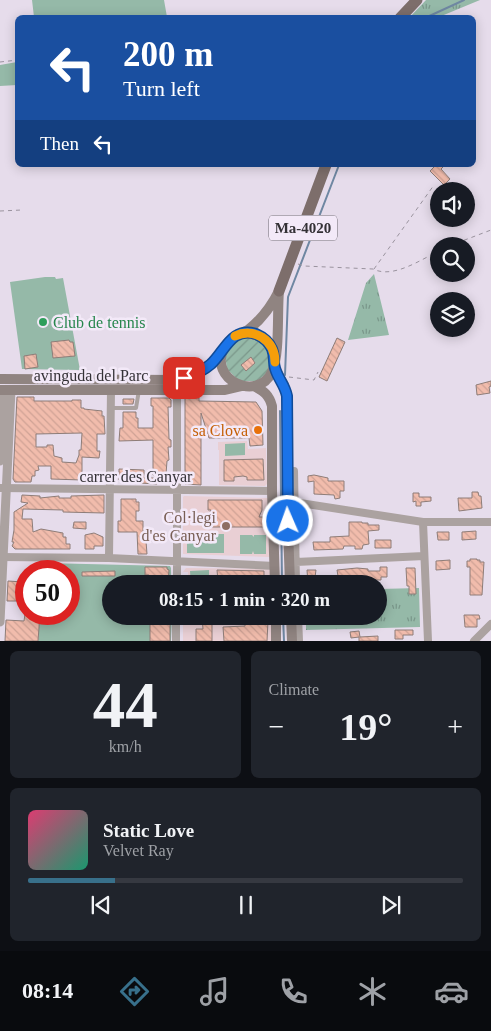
<!DOCTYPE html>
<meta charset="utf-8">
<style>
body{margin:0;font-family:"Times New Roman",serif;background:#20242c;color:#f1f3f6;height:100vh;display:flex;flex-direction:column;font-size:19px;white-space:nowrap}
*{box-sizing:border-box;margin:0}
p{font-size:16px;color:#9ea1a6}
.icon{flex:none;width:28px;height:28px;fill:none;stroke:currentColor;stroke-width:2;stroke-linecap:round;stroke-linejoin:round}
.map{position:relative;height:641px;overflow:hidden}
.side{display:flex;flex-direction:column;gap:10px;padding:10px;background:#0d0f14;flex:1}
.side>*{flex:none}
.hud{position:absolute;left:15px;top:15px;width:461px;height:152px;border-radius:8px;box-shadow:0 2px 12px #0003;background:#1a4fa0;color:#fff;overflow:hidden}
.tools{position:absolute;left:430px;top:182px;display:grid;gap:10px}
.tools a{display:grid;place-items:center;width:45px;height:45px;border-radius:50%;background:#171b24;box-shadow:0 2px 12px #0003;font-size:25px}
.speed{position:absolute;left:15px;top:560px;display:flex;gap:10px;font-size:25px;font-weight:700;text-align:center}
.speed>*{display:grid;place-content:center;width:65px;height:65px;border-radius:50%;background:#171b24;box-shadow:0 2px 12px #0003;line-height:1}
.speed .limit{border:8px solid #d22;background:#fff;color:#111}
.pin{position:absolute;display:grid;place-items:center;width:42px;height:42px;color:#fff;margin:-21px;border-radius:10px;box-shadow:0 2px 8px #0006}
.me{position:absolute;width:55px;margin:-28px;rotate:358deg;stroke-linejoin:round;filter:drop-shadow(0 0 4px #0008)}
.turn{display:flex;align-items:center;gap:18px;height:105px;padding:0 25px;font-size:22px}
.turn .icon{width:65px;height:65px;stroke-width:2.5}
.turn b{display:block;font-size:35px;line-height:42px}
.then{display:flex;align-items:center;height:48px;padding:0 25px;background:#0003;gap:10px;font-size:19px}
.big{font-size:38px;font-weight:700;line-height:1.1}
.side .widget{flex:1;display:flex;flex-direction:column;justify-content:center;gap:8px;min-width:0;padding:0 18px;border-radius:8px;background:#20242c}
.side .dial{align-items:center;gap:0}
.dial b{font-size:65px;line-height:1}
.song{display:flex;align-items:center;gap:15px}
.cover{width:60px;height:60px;border-radius:8px;background:linear-gradient(135deg,hsl(340 70% 55%),hsl(160 70% 35%))}
.played{height:5px;border-radius:2px;background:linear-gradient(90deg,#38708b 20%,#363941 20%)}
.keys{display:flex;justify-content:space-around;direction:ltr}
.heat{display:flex;justify-content:space-between;align-items:center;font-size:28px;direction:ltr}
.side .tiles{flex:1;display:grid;gap:10px;grid-template-columns:1fr 1fr}
.widget:last-child{grid-column:span 2}
.trip{position:absolute;left:102px;top:575px;width:285px;height:50px;border-radius:25px;background:#171b24;box-shadow:0 2px 12px #0003;font-weight:700;line-height:50px;text-align:center}
.tabs{display:flex;height:80px;justify-content:space-around;align-items:center;background:#090b0e;color:#9ea1a6}
.tabs .icon{width:35px;height:35px}
.tabs .current{color:#38708b}
.tabs b{font-size:22px;color:#f1f3f6}
.map>svg:first-child{display:block}
.education{fill:#e9cfd4}
.grass{fill:url(#grass-tufts)}
.garden{fill:url(#garden-furrows)}
.pitch{fill:#95b9a8}
.lines{fill:none;stroke-linecap:round;stroke-linejoin:round}
.stream{stroke:#6f87a2;stroke-width:2}
.building{fill:url(#building-back-hatch);stroke:#8e7d78;fill-rule:evenodd}
.path{stroke:#9a939e;stroke-width:1;stroke-dasharray:4 4;stroke-linecap:butt}
.service{stroke:#aba2a0;stroke-width:4}
.minor{stroke:#aba2a0;stroke-width:8}
.tertiary{stroke:#aba2a0;stroke-width:9}
.secondary{stroke:#908481;stroke-width:10}
.primary{stroke:#7d6e6b;stroke-width:11}
.route-casing{stroke:#114b97;stroke-width:12}
.route{stroke:#1a73e8;stroke-width:9}
.slow{stroke:#f59e0b;stroke-width:9}
.leisure-dot{fill:#2e9e5b;stroke:#f3e9f8;stroke-width:2}
.food-dot{fill:#e8710a;stroke:#f3e9f8;stroke-width:2}
.education-dot{fill:#8d6e63;stroke:#f3e9f8;stroke-width:2}
.labels{text-anchor:middle;dominant-baseline:central;stroke-width:5;stroke-linejoin:round;paint-order:stroke}
.shield{fill:#f3e9f8;stroke:#6d6870;stroke-width:1}
.shield-label{font-size:15px;font-weight:bold;fill:#343136}
.leisure-label{font-size:16px;fill:#27864d;stroke:#f3e9f8;text-anchor:start}
.street-label{font-size:16px;fill:#343136;stroke:#f3e9f8}
.food-label{font-size:16px;fill:#c56008;stroke:#f3e9f8;text-anchor:end}
.education-label{font-size:16px;fill:#785e54;stroke:#f3e9f8;text-anchor:end}
</style>
<div class="map">
<svg width="491" height="641" viewBox="0 0 491 641">
<defs>
<pattern id="grass-tufts" width="24" height="20" patternUnits="userSpaceOnUse" patternTransform="scale(1.25)"><rect width="24" height="20" fill="#95b9a8"/><path d="M3 7l-1-3M5 7V3M7 7l1-3M15 17l-1-3M17 17v-4M19 17l1-3" fill="none" stroke="#7a978a"/></pattern>
<pattern id="garden-furrows" width="10" height="10" patternUnits="userSpaceOnUse" patternTransform="scale(1.25)"><rect width="10" height="10" fill="#95b9a8"/><path d="M-1 1l2-2M0 10L10 0M9 11l2-2" fill="none" stroke="#7a978a"/></pattern>
<pattern id="building-back-hatch" width="6" height="6" patternUnits="userSpaceOnUse" patternTransform="scale(1.25)"><rect width="6" height="6" fill="#f1bcac"/><path d="M-1 5l2 2M0 0l6 6M5-1l2 2" fill="none" stroke="#cfa295"/></pattern>
</defs>
<rect width="100%" height="100%" fill="#e6dceb"/>
<!-- education -->
<path class="education" d="M247,441L248,449L266,448L267,484L265,486L219,485V450H218V442Z
M184,496L268,498L269,557L183,554V497Z
M186,568L268,569L271,572L272,584H183V577L188,576V572H183Z
M183,616H273V641H183Z"/>
<!-- grass -->
<path class="grass" d="M426,0H480L439,17H410Z
M374,274L389,335L348,340L366,283Z
M419,588L420,627L306,630V616H379V589Z"/>
<!-- garden -->
<path class="garden" d="M244,337L260,340L270,355V367L265,375L257,381H239L227,369L225,354L231,343Z"/>
<!-- pitch -->
<path class="pitch" d="M32,0H164L167,17H34Z
M17,62V85L0,86V65Z
M45,277H55L56,279L63,278L80,370L22,369L10,282Z
M245,443V455L225,456V444Z
M187,534H224V553H187Z
M240,535H252L254,537V535H266V554H254L253,551L252,554H240Z
M44,563L170,566L171,568V584H111V616H172L171,641H38L40,614H69V571H43Z
M209,570V584H191L190,571Z
M215,616H243V623L215,624Z"/>
<g class="lines">
<!-- stream -->
<path class="stream" d="M425,18L464,0
M285,375L288,297L339,165
M280,411L282,584
M283,616L284,641"/>
</g>
<!-- building -->
<path class="building" d="M436,165H445L441,169L450,179L444,185L430,171Z
M337,338L345,342L327,381L319,377Z
M69,340L70,342H73L75,356L53,358L51,342Z
M36,354L38,367L25,369L24,356Z
M251,357L255,363L246,371L241,365Z
M491,381V386L489,387L490,393L477,395L476,385Z
M17,397H34V401H72V400H81V408H84V409L102,411V416H104L105,434H97V451H100L99,458L82,457V480L51,479V466H38L39,470L35,471V476H32L31,482H15L13,479ZM82,433L81,450H79V455L76,463L62,462V458L54,456L53,445H47V447H36V434Z
M151,398H169L171,400V407H168L169,439L171,440V447H168L169,460L167,461L166,474L153,475V440L119,441L120,428H123V412H136V418H138V428H153V406H151Z
M185,398H199V401L256,402L262,411L263,445L250,446L249,438H209L201,413V485L185,484Z
M123,399H134L133,404H123Z
M263,459L264,480H247V477L243,476L234,477V481H224V460Z
M119,469L144,470V478H157V484L139,483V482L119,480Z
M314,475L328,478V481H344V491H340V498L335,499L334,495L314,494V481L308,482V476Z
M472,492H478L479,496H481L482,508L459,511L458,498H472Z
M413,493H419V497H431V501L421,502V506H416V501L413,502Z
M22,495L40,496V498L59,496V498H71V496L104,495V513L63,512V510L23,509L22,519H32L33,532L41,529L63,533V537H66V544H70V549H15L12,546L14,542H12L14,530V512L28,503L21,502Z
M121,499H136V502H139V511H136V521H143V532L156,533V541H146L147,554H138L137,532H118V521H121Z
M208,500H262V510L259,517H265V527H208V516L211,510H208Z
M74,522H86V529L73,528Z
M349,522H362V523H368V525H379V530L368,531L369,544L363,545L362,549H355V546H344L343,549L314,550L313,542H330V537L349,536Z
M476,531V539L462,540V532Z
M437,532H449V540H438Z
M94,533L103,537V546H94V549H85V535Z
M375,540H391V548H375Z
M470,559H477V560H480V562H484L482,595H470V567H467V561H470Z
M450,560V569L436,570V561Z
M145,567H167V569L169,570L168,584H149V575H145Z
M380,567H387V577H381V580H372V583L364,584V579L335,582V576H338L337,570L357,568L368,569V571H380Z
M406,568H415L416,594H409V586H407Z
M217,570L264,571V584H255V580L218,581Z
M307,570H316L314,584H308Z
M115,571V576H82V572Z
M8,581L23,582L22,601H7Z
M25,614H40L38,641H5L6,620L24,621Z
M464,615H479L480,619H477V627H465Z
M150,616H169V619H170V641H150Z
M202,616H212V641H196V629H203Z
M245,616H265L266,621H268L267,641H224L223,627L245,626Z
M395,630H413V635H403V639H395Z
M359,631L360,637L378,636V641H359V637L351,638L350,632Z"/>
<g class="lines">
<!-- path -->
<path class="path" d="M0,62L18,60
M0,211L22,210
M449,246L491,230
M298,264L304,266L373,269C393,279 420,260 439,251
M374,269L434,185
M289,377L314,380L318,372"/>
<!-- service -->
<path class="service" d="M112,408H136L139,390"/>
<!-- minor -->
<path class="minor" d="M177,390V584
M294,471L296,584
M0,488L272,491
M287,501L423,522H491
M423,522L428,641
M0,557L109,558L275,566
M109,558L111,390
M296,562L424,556
M298,616L299,641
M176,641V616
M474,641L491,624"/>
<!-- tertiary -->
<path class="tertiary" d="M0,461L3,390
M0,622L11,390"/>
<!-- secondary -->
<path class="secondary" d="M279,291C277,313 280,354 272,372C257,403 208,379 224,348C229,337 239,336 248,330C262,319 271,307 279,291Z
M242,334C258,332 272,341 274,357
M274,366L284,385L287,396V501L290,584
M0,379L177,380C195,375 209,368 222,353
M254,386C264,391 269,395 272,406V491L275,584
M0,390H225L242,386
M276,616V641
M291,616L292,641"/>
<!-- primary -->
<path class="primary" d="M400,18L417,0
M279,291L326,165"/>
</g>
<g class="lines">
<defs>
<path id="route" d="M184,378C194,375 203,371 211,364C225,351 232,326 256,334C263,337 269,342 272,349C275,356 273,362 275,368C278,379 285,385 287,396L288,521"/>
</defs>
<!-- route casing -->
<use href="#route" class="route-casing"/>
<!-- route -->
<use href="#route" class="route"/>
<!-- slow -->
<path class="slow" d="M235,336C254,327 275,340 275,362"/>
</g>
<!-- markers -->
<circle class="leisure-dot" cx="43" cy="322" r="5"/>
<circle class="food-dot" cx="258" cy="430" r="5"/>
<circle class="education-dot" cx="226" cy="526" r="5"/>
<g class="labels">
<!-- shield labels -->
<rect class="shield" x="269" y="215.5" width="68" height="25" rx="4"/>
<g class="shield-label">
<text x="303" y="228">Ma-4020</text>
</g>
<!-- leisure labels -->
<g class="leisure-label">
<text x="53" y="322">Club de tennis</text>
</g>
<!-- street labels -->
<g class="street-label">
<text x="91" y="375">avinguda del Parc</text>
<text x="136" y="476">carrer des Canyar</text>
</g>
<!-- food labels -->
<g class="food-label">
<text x="248" y="430">sa Clova</text>
</g>
<!-- education labels -->
<g class="education-label">
<text x="216" y="517">Col·legi<tspan x="216" dy="18">d'es Canyar</tspan></text>
</g>
</g>
</svg>
<div class="tools">
<a><svg class="icon" aria-label="sound" viewBox="0 0 24 24"><path d="M4 9h4l5-4v14l-5-4H4zM17 9q2 3 0 6"/></svg></a>
<a><svg class="icon" aria-label="search" viewBox="0 0 24 24"><circle cx="10" cy="10" r="6"/><path d="M15 15l6 6"/></svg></a>
<a><svg class="icon" aria-label="layers" viewBox="0 0 24 24"><path d="M12 4l9 5-9 5-9-5zM3 14l9 5 9-5"/></svg></a>
</div>
<div class="speed"><div class="limit">50</div></div>
<div class="pin" style="left:184px;top:378px;background:#d93025"><svg class="icon" aria-label="arrive" viewBox="0 0 24 24"><path d="M6 21V4h12l-3 4 3 4H6"/></svg></div>
<svg class="me" style="left:288px;top:521px" viewBox="-20 -20 40 40"><circle r="17" fill="#1a73e8" stroke="#fff" stroke-width="3"/><path d="M0-11L8 9 0 5-8 9z" fill="#fff"/></svg>
<div class="trip">08:15 · 1 min · 320 m</div>
<div class="hud">
<div class="turn"><svg class="icon" aria-label="left" viewBox="0 0 24 24"><path d="M17 20v-9H6M10 6l-5 5 5 5"/></svg><div><b>200 m</b>Turn left</div></div>
<div class="then">Then<svg class="icon" aria-label="left" viewBox="0 0 24 24"><path d="M17 20v-9H6M10 6l-5 5 5 5"/></svg></div>
</div>
</div>
<section class="side">
<div class="tiles">
<div class="widget dial"><b>44</b><p>km/h</p></div>
<div class="widget"><p>Climate</p>
<div class="heat"><a>−</a><b class="big">19°</b><a>+</a></div>
</div>
<div class="widget">
<div class="song"><i class="cover"></i><div><b>Static Love</b><p>Velvet Ray</p></div></div>
<div class="played"></div>
<div class="keys"><svg class="icon" aria-label="previous" viewBox="0 0 24 24"><path d="M18 5L8 12l10 7zM5 5v14"/></svg><svg class="icon" aria-label="pause" viewBox="0 0 24 24"><path d="M8 5v14M16 5v14"/></svg><svg class="icon" aria-label="next" viewBox="0 0 24 24"><path d="M6 5l10 7-10 7zM19 5v14"/></svg></div>
</div>
</div>
</section>
<nav class="tabs">
<b>08:14</b>
<svg class="icon current" aria-label="directions" viewBox="0 0 24 24"><path d="M12 3l9 9-9 9-9-9zM9 14v-3h6M13 9l2 2-2 2"/></svg>
<svg class="icon" aria-label="music" viewBox="0 0 24 24"><path d="M9 18V5l10-2v13"/><circle cx="6" cy="18" r="3"/><circle cx="16" cy="16" r="3"/></svg>
<svg class="icon" aria-label="phone" viewBox="0 0 24 24"><path d="M5 4h4l2 5-3 2q2 4 5 5l2-3 5 2v4C11 20 4 13 5 4z"/></svg>
<svg class="icon" aria-label="climate" viewBox="0 0 24 24"><path d="M12 3v18M4 7l16 10M4 17L20 7"/></svg>
<svg class="icon" aria-label="car" viewBox="0 0 24 24"><path d="M5 17H2v-5l4-1 3-4h7l3 4 3 1v5h-3M9 17h6M6 11h13"/><circle cx="7" cy="17" r="2"/><circle cx="17" cy="17" r="2"/></svg>
</nav>
